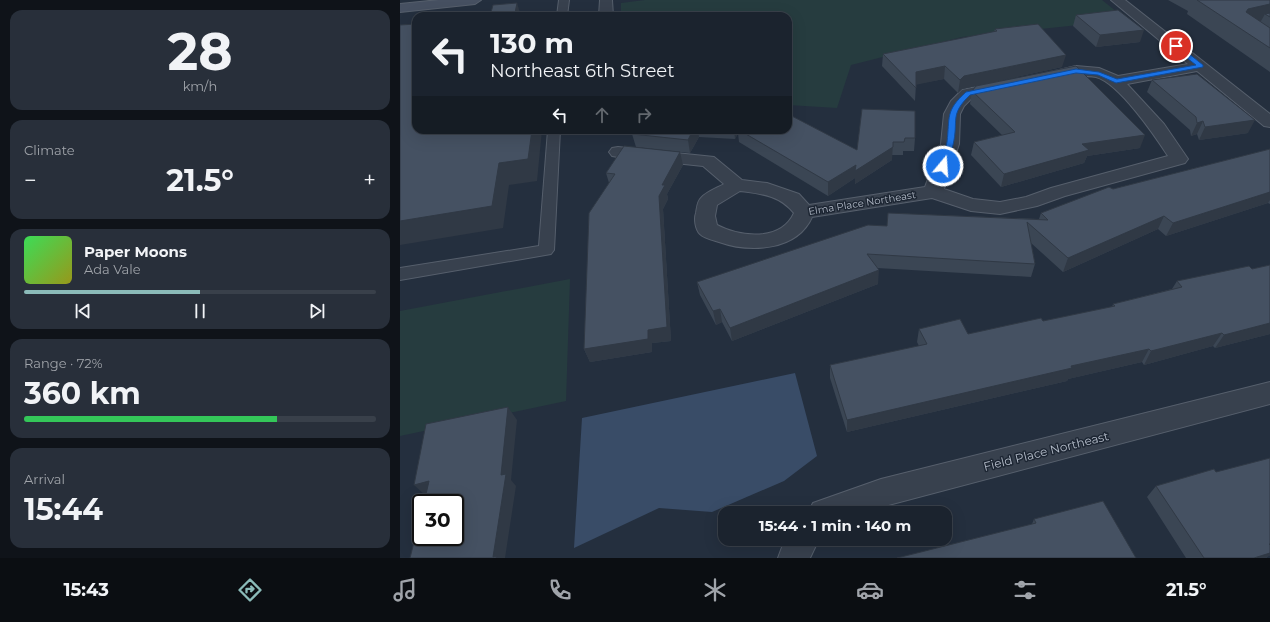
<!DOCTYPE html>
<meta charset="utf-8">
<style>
body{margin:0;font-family:Montserrat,sans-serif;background:#282f3a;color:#f1f3f6;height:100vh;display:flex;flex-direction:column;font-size:15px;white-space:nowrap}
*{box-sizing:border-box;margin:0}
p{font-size:13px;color:#a0a4aa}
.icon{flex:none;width:22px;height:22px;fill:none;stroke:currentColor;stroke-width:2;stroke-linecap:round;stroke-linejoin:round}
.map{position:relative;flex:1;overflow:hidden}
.drawer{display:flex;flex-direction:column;gap:10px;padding:10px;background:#0f1319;width:400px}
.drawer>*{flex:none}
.guide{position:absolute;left:12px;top:12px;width:380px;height:122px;border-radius:12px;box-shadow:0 4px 16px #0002,0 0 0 1px #39404a;background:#1b232e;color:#f1f3f6;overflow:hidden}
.speed{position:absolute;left:12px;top:494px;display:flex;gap:8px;font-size:20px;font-weight:700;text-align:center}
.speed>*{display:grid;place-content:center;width:52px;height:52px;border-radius:50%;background:#1b232e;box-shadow:0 4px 16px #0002,0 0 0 1px #39404a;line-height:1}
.speed .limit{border:2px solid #111;border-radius:6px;background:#fff;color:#111}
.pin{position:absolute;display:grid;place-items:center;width:34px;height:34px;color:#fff;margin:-17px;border:2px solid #fff;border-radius:50%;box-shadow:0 1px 4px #0007}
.me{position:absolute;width:44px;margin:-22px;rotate:18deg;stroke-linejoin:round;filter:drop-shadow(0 0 3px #0008)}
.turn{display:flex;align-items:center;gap:14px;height:84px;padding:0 12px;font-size:18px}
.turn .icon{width:52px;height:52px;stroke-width:2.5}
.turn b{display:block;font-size:28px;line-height:34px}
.lanes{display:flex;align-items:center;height:38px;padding:0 12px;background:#0003;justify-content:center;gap:20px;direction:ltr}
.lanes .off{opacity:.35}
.big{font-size:30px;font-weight:700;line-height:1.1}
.drawer .widget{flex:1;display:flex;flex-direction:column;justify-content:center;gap:6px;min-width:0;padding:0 14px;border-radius:12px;background:#282f3a}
.drawer .dial{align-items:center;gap:0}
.dial b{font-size:52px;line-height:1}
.song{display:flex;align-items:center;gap:12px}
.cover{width:48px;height:48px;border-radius:6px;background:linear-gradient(135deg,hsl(130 70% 55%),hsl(60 70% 35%))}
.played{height:4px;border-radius:2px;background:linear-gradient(90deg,#8bbbb9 50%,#39404a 50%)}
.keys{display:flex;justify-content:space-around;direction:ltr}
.heat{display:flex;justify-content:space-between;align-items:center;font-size:22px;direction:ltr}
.charge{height:6px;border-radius:3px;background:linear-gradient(90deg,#34c759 72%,#39404a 0)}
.trip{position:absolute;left:318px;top:506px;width:234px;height:40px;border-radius:12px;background:#1b232e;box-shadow:0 4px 16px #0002,0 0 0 1px #39404a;font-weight:700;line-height:40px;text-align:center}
.tab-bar{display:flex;height:64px;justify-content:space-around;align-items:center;background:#0b0e12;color:#a0a4aa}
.tab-bar .icon{width:28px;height:28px}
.tab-bar .current{color:#8bbbb9}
.tab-bar b{font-size:18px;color:#f1f3f6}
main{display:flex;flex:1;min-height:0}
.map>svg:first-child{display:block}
.green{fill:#263c3f}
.water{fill:#394c67}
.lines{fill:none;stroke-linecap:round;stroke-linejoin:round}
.lane-casing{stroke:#565f6c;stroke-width:2}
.street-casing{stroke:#565f6c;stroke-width:2}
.secondary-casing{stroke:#565f6c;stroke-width:2}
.lane{fill:#38414e;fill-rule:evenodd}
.street{fill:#38414e;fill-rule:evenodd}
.secondary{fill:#465061;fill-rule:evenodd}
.wall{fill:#3b4654}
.shaded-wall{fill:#303945}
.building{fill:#455162;stroke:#303945}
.route{fill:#1a73e8;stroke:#114b97}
.labels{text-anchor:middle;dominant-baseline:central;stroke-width:3;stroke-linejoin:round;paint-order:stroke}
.street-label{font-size:10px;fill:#b4bcc9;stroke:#1d2633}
.near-street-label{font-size:12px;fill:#b4bcc9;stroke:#1d2633}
</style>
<main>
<section class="drawer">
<div class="widget dial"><b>28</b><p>km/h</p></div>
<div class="widget"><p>Climate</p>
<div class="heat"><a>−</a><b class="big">21.5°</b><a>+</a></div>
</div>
<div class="widget">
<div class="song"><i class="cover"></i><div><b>Paper Moons</b><p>Ada Vale</p></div></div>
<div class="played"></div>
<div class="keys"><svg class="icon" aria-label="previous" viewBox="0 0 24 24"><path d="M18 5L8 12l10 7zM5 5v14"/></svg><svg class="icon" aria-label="pause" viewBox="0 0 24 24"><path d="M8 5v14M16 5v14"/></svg><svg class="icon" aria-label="next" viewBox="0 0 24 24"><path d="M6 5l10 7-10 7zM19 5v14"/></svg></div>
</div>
<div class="widget"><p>Range · 72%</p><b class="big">360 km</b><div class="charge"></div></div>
<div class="widget"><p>Arrival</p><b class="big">15:44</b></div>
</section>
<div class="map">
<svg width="870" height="558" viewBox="0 0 870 558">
<rect width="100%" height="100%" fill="#242f3e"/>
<!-- green -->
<path class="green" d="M245,0H702L727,20L562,37L451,65L437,108L388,105V16H221V3Z
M170,279L166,401L0,436V311Z"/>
<!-- water -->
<path class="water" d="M395,373L417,456L384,481L312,512L259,508L174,548L182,418Z"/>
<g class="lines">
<defs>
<path id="lane" d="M159,0H169L167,16H157Z
M148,130H160L154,250L151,254L0,280V268L139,246Z"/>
<path id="street" d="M200,0H212L213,16H199Z
M711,0H725L870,114V127L864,126L797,71L727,84L764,124L788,159L785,163L665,196L637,206L600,214L571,211L532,198L412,217C397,251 350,253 319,242C313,240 304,238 300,234C295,229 294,218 296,213C297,208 297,202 301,198C306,192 317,188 324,184L303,166L218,157L212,156L209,152L212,148L218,147L314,157L342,180L367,183L399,194L409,205L525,187L541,144L544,114L551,101L562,90L601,82L607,84L609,87L607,90L573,97L564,106L560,114L559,144L544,189L573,199L600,202L626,197L651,188L768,156C755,136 719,83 696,77C678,73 662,83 647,79L644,76L647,73L676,66L699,68L718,76L788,64ZM340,191C362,194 379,195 394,213C381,242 340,237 317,225L315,216L317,205Z
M870,382V404L481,507L464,513H408L413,503L481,479Z
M385,539H419L410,558H378Z"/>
<path id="secondary" d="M39,0H81L75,4L0,12V4Z"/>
</defs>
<!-- lane casing -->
<use href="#lane" class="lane-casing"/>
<!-- street casing -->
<use href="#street" class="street-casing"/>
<!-- secondary casing -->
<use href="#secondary" class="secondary-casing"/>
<!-- lane -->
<use href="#lane" class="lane"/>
<!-- street -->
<use href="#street" class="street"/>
<!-- secondary -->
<use href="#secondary" class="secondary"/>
</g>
<!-- wall -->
<path class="wall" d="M768,0H870V72L787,14L788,11Z
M676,15L740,42L696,47L673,26Z
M595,29L662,67L562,89L558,93L544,79L516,84L515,101L482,66L483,54L594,32Z
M752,80L848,133L799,140L797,134L791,136L790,130L747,92Z
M572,91L740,148L687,156L684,163L601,187L571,155L574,142L602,135L570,104Z
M462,109L515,138L514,151H503V155H492V160L455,184V178L428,196L339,142L338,133L335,139L299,137L290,153L236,147L232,134L234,133L224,132L223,130H388L457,150Z
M870,149V204L868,203L766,236L758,229L663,272L631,243L635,264L631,277L477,268L478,284L332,341L322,322L316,325L300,295L297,282L487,226L488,213L639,219L641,213L713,189Z
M283,165L267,194L268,199L263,209L271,341L252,343V352L190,362L184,349L209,183L206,173Z
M870,265V334L815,348L813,346L744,365L742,362L668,379L667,381L447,432L430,378V365L519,346L517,342L519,329L568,334L643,321L712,307L713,304L772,289L777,281L852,269Z
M756,486L870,555L866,558H786L747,497Z
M634,519L736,558L632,524Z"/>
<!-- shaded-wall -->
<path class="shaded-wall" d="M117,3L121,16L115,13Z
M870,4V17L865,14L861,21L841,26L839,28L846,12L848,9Z
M744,30L740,42L696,47L700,35Z
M666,55L662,67L562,89L558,93L560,80L564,76Z
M545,66L544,79L515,85L516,72Z
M855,120L848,133L799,140L805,127Z
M803,121L797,134L791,136L797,123Z
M132,130H142L137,181L109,185L103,228L0,245V221L99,163Z
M293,130H298L299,137L290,153L288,140Z
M334,130H337L338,133L335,139Z
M745,135L740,148L687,156L684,163L601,187L604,174L682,144Z
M493,142L492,160L455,184V178L428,196V182L456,165Z
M280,152L283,165L267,194L268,199L263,209L271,341L252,343V352L190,362L184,349L248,330L259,196L262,185Z
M870,192V200L868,203L766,236L773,223Z
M764,216L758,229L663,272L668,258Z
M479,270L478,284L332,341L330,328Z
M320,309L322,322L316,325L313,311Z
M870,323V334L815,348L824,335Z
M822,333L813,346L744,365L751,351Z
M749,349L742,362L668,379L667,381L447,432V420L671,366Z
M108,407L117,420L111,480L116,486L105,558H94L93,557Z
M29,481L26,496L14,485Z
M870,553V555L866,558H854Z"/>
<!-- building -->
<path class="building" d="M797,0H870V4L848,9L846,12L870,28V48Z
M117,3L115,13L122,12V16H89H90L93,5Z
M718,10L744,30L700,35L676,15Z
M870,13V17L865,14Z
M16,24V130H132L128,159L99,163L92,206L0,221V25Z
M638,24L666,55L564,76L560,80L545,66L516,72V88L483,54L597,31L595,29Z
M676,66L745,135L682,144L689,150L604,174L574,142L615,132L572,91L576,86Z
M797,74L855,120L805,127L803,121L797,123L796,117L752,80Z
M462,109L515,111V138H505L504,142H493V147L455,171L456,165L428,182L339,130H388V114L457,150Z
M235,130H293L288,140L232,134Z
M224,146L280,152L262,185H265L259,196L267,327L248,330V339L184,349L189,213L215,174L206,173Z
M870,149V192L773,223L764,216L668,258L627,222L635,264L467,254L479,270L330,328L320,309L313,311L297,282L468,225L487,226L488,213L648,220L641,213L709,187L713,189Z
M870,265V323L824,335L822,333L751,351L749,349L671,366L672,368L447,420L430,365L527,344L519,329L560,319L568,334L641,318L643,321L715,306L713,304L782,287L777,281L849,266L852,269Z
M108,407L101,475L106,474L93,557L97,556L96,558H10L21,514V537H55V503H24L29,481L14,485L26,424Z
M870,458V544H869L870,545V553L854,558H804L756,486L814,469L816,472Z
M703,501L736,558H497L636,523L634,519Z"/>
<!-- route -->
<path class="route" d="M774,45H778L803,65V67L716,83L698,75L676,73L570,95C549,115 559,120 553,145C552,152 549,159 547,166L543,168L539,166C542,158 545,150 547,142C550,117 545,111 566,92L676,69L699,72L717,79L796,65L774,48Z"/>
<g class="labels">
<!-- street labels -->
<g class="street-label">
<text transform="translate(462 203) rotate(-9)">Elma Place Northeast</text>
</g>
<!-- near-street labels -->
<g class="near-street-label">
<text transform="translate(646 451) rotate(-14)">Field Place Northeast</text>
</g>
</g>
</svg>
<div class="speed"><div class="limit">30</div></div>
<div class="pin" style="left:776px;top:46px;background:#d93025"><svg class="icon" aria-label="arrive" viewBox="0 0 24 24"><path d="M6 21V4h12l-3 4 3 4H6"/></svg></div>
<svg class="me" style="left:543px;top:166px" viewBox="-20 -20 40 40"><circle r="17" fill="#1a73e8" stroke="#fff" stroke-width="3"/><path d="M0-11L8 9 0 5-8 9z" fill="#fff"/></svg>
<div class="trip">15:44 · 1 min · 140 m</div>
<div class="guide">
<div class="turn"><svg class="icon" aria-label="left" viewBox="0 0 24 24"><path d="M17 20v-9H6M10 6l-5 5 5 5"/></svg><div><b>130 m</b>Northeast 6th Street</div></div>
<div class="lanes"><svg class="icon" aria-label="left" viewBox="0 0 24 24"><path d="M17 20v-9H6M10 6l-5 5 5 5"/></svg><svg class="icon off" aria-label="ahead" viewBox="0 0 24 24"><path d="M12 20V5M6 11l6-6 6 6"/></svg><svg class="icon off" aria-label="right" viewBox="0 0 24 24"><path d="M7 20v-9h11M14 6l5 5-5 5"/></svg></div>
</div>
</div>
</main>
<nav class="tab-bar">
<b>15:43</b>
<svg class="icon current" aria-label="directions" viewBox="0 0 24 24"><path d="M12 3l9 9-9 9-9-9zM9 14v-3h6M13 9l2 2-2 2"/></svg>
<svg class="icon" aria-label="music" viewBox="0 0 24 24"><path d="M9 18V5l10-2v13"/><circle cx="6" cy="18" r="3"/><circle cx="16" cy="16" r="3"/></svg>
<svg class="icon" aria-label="phone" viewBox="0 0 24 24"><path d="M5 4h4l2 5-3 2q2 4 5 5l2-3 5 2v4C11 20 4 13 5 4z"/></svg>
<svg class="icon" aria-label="climate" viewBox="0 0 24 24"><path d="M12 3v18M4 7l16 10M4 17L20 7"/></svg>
<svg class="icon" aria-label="car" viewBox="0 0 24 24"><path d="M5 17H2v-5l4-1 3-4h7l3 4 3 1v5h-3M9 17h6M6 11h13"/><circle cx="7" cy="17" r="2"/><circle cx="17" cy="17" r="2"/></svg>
<svg class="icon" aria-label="filters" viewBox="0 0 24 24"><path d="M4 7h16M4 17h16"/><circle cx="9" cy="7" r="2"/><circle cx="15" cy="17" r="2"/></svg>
<b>21.5°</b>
</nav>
